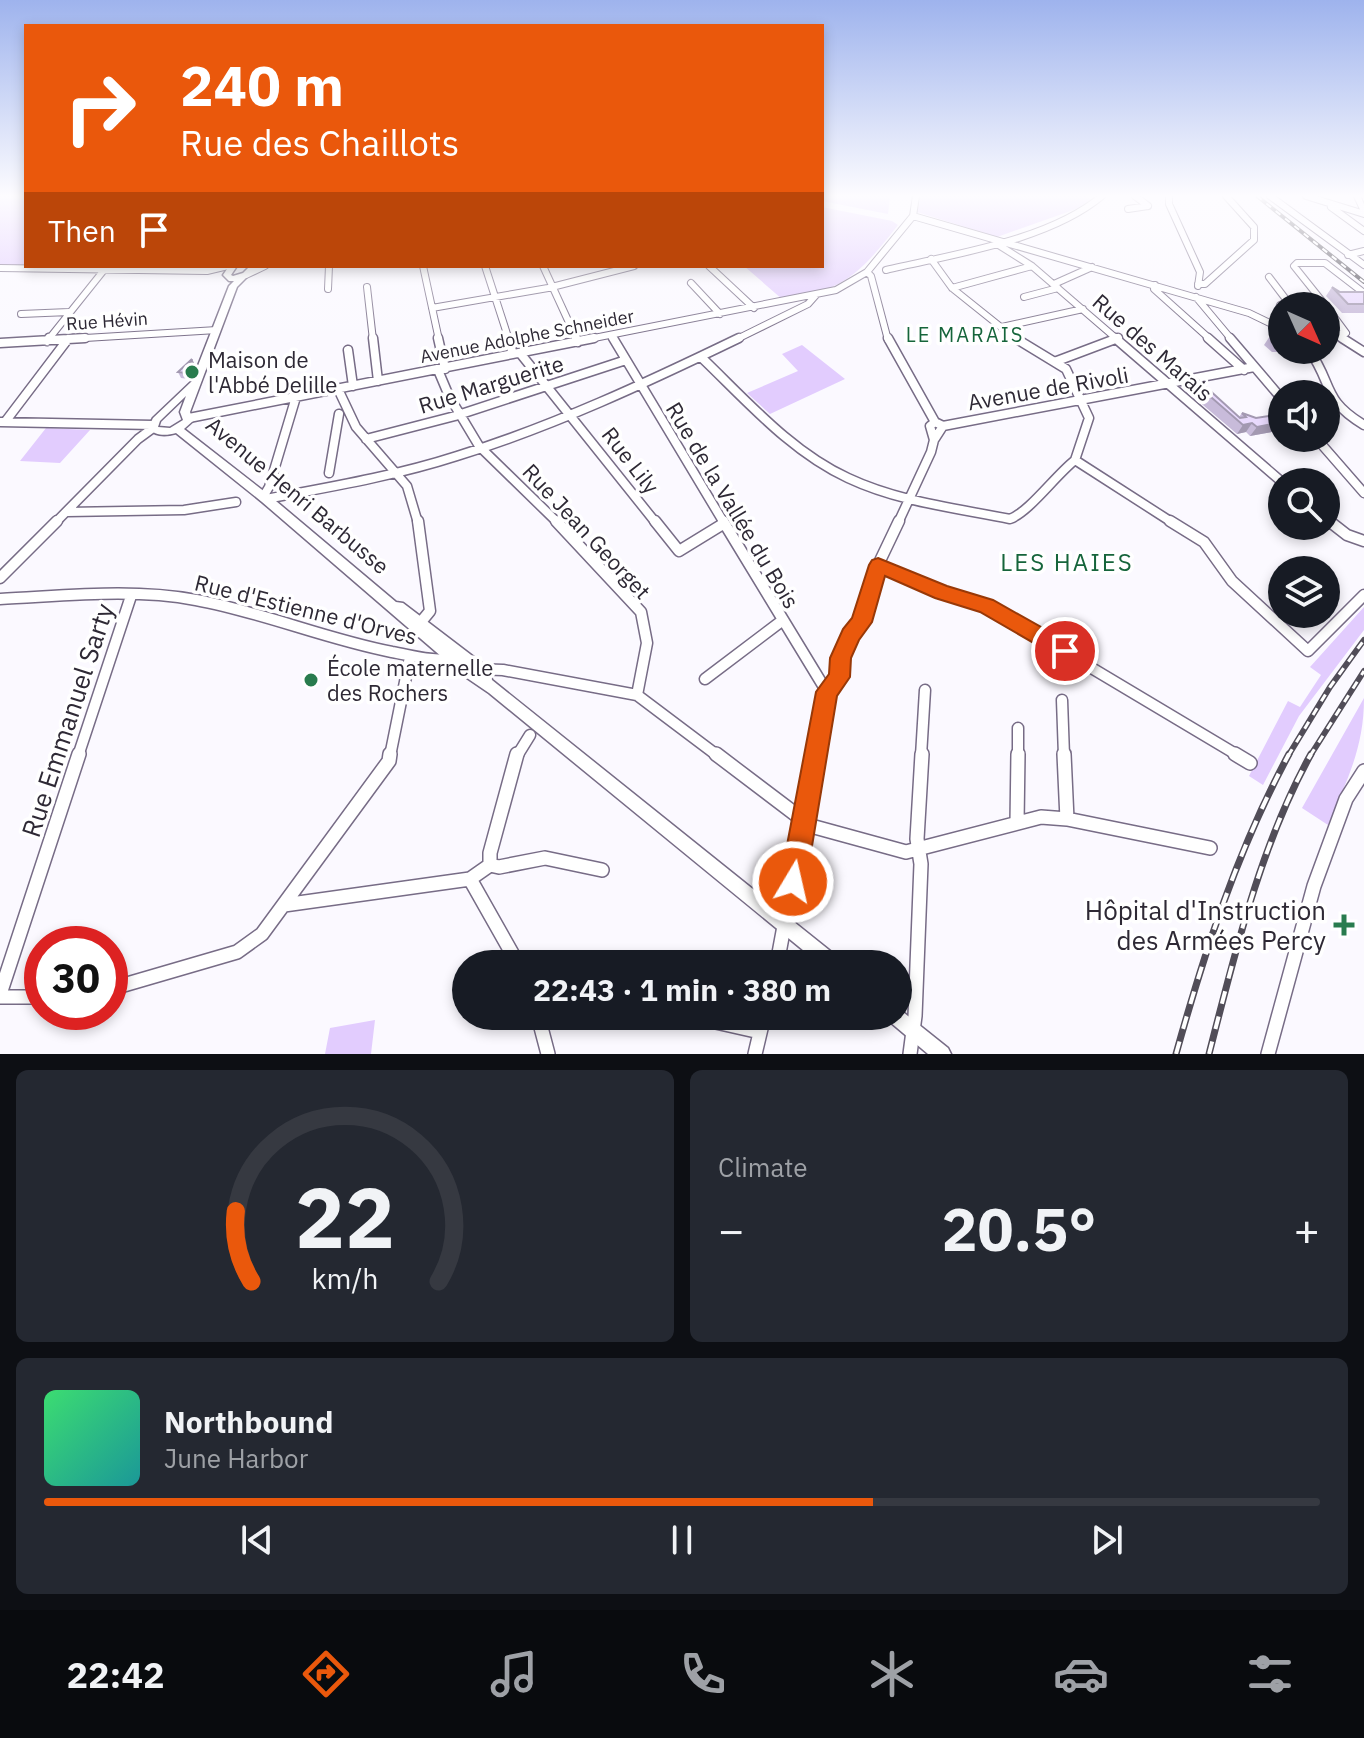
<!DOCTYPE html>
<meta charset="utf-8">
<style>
body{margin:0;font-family:"IBM Plex Sans",sans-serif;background:#242831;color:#f1f3f6;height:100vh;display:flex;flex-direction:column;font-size:30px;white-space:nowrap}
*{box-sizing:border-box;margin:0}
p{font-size:26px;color:#9ea1a6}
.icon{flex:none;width:44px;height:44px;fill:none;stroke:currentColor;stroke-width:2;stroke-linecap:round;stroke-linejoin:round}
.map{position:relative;height:1054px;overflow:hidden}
.details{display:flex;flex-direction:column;gap:16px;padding:16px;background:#0d0f14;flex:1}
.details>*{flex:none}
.guide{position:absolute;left:24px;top:24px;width:800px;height:244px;border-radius:0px;box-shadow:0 4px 12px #0003;background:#ea580c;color:#fff;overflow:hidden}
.needle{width:52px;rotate:135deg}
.controls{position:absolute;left:1268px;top:292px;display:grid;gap:16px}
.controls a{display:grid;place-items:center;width:72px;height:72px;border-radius:50%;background:#171b24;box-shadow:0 4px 12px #0003;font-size:40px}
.speed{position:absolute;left:24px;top:926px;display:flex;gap:16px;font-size:40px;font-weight:700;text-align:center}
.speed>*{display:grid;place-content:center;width:104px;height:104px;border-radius:50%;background:#171b24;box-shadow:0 4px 12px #0003;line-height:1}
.speed .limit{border:12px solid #d22;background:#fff;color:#111}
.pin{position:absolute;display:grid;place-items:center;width:68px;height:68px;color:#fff;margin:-34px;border:4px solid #fff;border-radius:50%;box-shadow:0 2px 8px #0007}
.me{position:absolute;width:88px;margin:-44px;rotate:9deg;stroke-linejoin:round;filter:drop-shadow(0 0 6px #0008)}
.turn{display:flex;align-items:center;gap:28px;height:168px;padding:0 24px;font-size:36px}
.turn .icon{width:104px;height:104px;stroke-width:2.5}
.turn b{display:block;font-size:56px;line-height:68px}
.then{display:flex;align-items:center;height:76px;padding:0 24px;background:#0003;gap:16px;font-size:30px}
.big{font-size:60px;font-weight:700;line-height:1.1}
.details .widget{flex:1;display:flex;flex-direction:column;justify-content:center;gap:12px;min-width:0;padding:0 28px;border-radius:12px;background:#242831}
.details .dial{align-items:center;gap:0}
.dial svg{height:208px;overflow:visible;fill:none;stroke:#363941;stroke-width:7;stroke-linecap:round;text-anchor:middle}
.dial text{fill:#f1f3f6;stroke:none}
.song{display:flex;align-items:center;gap:24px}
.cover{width:96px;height:96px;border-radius:12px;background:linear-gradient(135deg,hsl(140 70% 55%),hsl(180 70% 35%))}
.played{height:8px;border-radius:4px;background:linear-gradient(90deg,#ea580c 65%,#363941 65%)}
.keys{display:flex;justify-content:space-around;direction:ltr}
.heat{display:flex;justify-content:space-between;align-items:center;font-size:44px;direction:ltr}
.details .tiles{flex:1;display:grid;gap:16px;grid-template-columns:1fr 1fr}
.widget:last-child{grid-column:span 2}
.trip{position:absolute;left:452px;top:950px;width:460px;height:80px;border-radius:40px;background:#171b24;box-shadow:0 4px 12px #0003;font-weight:700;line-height:80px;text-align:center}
.dock{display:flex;height:128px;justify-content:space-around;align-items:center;background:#090b0e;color:#9ea1a6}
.dock .icon{width:56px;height:56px}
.dock .on{color:#ea580c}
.dock b{font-size:36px;color:#f1f3f6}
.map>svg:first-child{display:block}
.green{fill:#e2ccfe}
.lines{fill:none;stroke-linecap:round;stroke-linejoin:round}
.minor-far3-casing{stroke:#776c86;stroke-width:8}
.minor-far2-casing{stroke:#776c86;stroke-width:11}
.minor-far1-casing{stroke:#776c86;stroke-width:13}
.minor-casing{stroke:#776c86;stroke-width:16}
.major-casing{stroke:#776c86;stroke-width:3}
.minor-far3{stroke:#fff;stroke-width:6}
.minor-far2{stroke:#fff;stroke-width:8}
.minor-far1{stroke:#fff;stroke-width:10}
.minor{stroke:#fff;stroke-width:13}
.major{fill:#fff;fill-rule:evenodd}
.rail-far2-casing{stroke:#514d58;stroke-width:4}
.rail-far1-casing{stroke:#514d58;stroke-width:6}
.rail-casing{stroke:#514d58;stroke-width:7}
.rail-far2{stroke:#fff;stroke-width:2;stroke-dasharray:6;stroke-linecap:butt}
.rail-far1{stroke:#fff;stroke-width:3;stroke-dasharray:8;stroke-linecap:butt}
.rail{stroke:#fff;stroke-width:4;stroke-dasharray:13;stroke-linecap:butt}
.wall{fill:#c8bbda}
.shaded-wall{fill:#a399b1}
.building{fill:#e9dafd;stroke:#a399b1;stroke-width:2}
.route{fill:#ea580c;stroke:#983908;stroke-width:2}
.poi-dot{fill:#297c4e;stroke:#fff;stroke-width:3}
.labels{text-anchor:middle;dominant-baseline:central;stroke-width:7;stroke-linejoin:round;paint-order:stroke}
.far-street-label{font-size:18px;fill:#2e2935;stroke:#fff}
.far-neighbourhood-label{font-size:20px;letter-spacing:2px;fill:#16653b;stroke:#fff}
.street-label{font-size:22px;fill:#2e2935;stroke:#fff}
.poi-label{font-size:22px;fill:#2e2935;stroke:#fff;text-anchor:start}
.neighbourhood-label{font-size:24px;letter-spacing:2px;fill:#16653b;stroke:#fff}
.near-street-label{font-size:26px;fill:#2e2935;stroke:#fff}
.near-poi-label{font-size:26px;fill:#2e2935;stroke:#fff;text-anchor:end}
</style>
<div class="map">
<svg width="1364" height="1054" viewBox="0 0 1364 1054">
<rect width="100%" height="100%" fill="#fbf9ff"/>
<!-- green -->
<path class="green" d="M0,196H26V265H0Z
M822,196H890L888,214L822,201Z
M921,196H1086L1091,200L1079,208L997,237L917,212Z
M822,207L892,221L898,225C880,248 860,275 832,287C817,293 798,295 782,299L744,266H822Z
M802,345L845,379L770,414L747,393L798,371L782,354Z
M46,428L90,430L60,463L20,461Z
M1364,607V630L1299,716L1263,785L1249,776L1288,701L1300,707L1321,675L1310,667Z
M1364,698C1364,748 1347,780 1328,825L1302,808Z
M375,1020L371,1054H325L330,1028Z"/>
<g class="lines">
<defs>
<path id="minor-far3" d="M1135,196L1148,206
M1169,196V204L1200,272L1198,286
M1270,196L1364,265
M1306,196L1364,214
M1357,196L1364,211
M1331,207L1364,231
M1128,209L1148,206
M913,216L1249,313L1282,329
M913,216L916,196
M997,244L1032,266L1118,340
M1348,255L1364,251
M931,259L952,288L1017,340
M423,266L439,340
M485,266L509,340
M543,266L577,340
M709,266L754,308
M0,268L207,271L228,266
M886,270C953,254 1048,241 1102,196
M867,272L871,276L888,340
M246,275L265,266
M1269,277L1288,302
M691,283L720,314
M1054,284L1092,267
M1198,284H1205L1254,240V227L1226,196
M1155,285L1154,289L1211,340
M367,287L373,340
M952,288L1032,266
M328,289L329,266
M1024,297L1058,288
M1196,297L1232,340
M1326,306L1294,266L1297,263H1325L1364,293
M1326,306L1346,333L1335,334
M432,308L548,288L634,266
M21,314L69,312
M1274,323L1280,305L1288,302L1295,306
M1002,327L1083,309
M1326,328L1345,340
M611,335L614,340
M48,340L104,270
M52,340L217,330
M584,340L836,290L867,272L913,216
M735,340L808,304L816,295
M1113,340L1118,338"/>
<path id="minor-far2" d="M373,338L378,381
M438,338L445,369
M508,338L513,354
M576,338L578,342
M613,338L724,523
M888,338L935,422L943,426L934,440
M1015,338L1066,369L1089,418L1075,460L1173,523
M1115,338L1282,482
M1208,338L1244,370
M1230,338L1282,399
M1342,338L1364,352
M47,341L49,338
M0,343L85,338
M348,350L353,386
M1309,350C1334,385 1321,399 1364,425
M520,353L656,523
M701,357C746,400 791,452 848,478C899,502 956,508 1010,519C1030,511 1054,477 1075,460
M1057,361L1118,338
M438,370L449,396L479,446L558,523
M338,389L356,427L407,486L418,523
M189,418L594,338
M0,422L153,425
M5,422L68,339
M943,426L1254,367
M1316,438L1364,493
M366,439L455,416L626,360
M329,473L339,414
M263,497L269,487L296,397
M266,499C330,487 395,476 457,456C554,426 648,382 739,338
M67,512L184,510L236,502
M1326,518L1332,523
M55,523L138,439L153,428
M898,523L931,452L934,440L930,426L935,422"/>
<path id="minor-far1" d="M556,521L641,612L647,643L637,695
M655,521L679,551L723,524
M723,521L827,692
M1170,521L1204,542L1232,581L1308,651L1364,595
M1329,521L1347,535L1364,541
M878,565L942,592L986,605L1239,756
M0,578L57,521
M0,599C65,596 132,588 196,600C262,612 325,639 392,652C410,655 427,661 446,659L451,650
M416,628L430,611L418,521
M475,669L503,670L637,695L718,756
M705,679L783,620
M1062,700L1064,756
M78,756L131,596
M390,756L410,657
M517,756L530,735
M815,756L827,692L840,677L841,658L850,635L861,622L878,565L899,521
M921,756L925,690
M1018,756V728"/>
<path id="minor" d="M716,754L811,826L906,852L1041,817L1067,819L1210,848
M1064,754L1067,819
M1235,754L1250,763
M1017,823L1018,754
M490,865L499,867L545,858L602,870
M470,879L490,865V853L517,754
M284,905L470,879L518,964
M777,964L816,754
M110,989L237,952L262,934L389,761L390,754
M0,994L79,754
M0,997H42
M538,1016L548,1054
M689,1016L760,1032
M755,1054L764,1016
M910,1054L915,1016L921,864L917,839L922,754
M1268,1054L1314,886L1346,799L1364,771"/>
<path id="major" d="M229,266H237L231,275L233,276L243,273L250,266H258L237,287L190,412L193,421L184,429L270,496L396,602L403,603L483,664L491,675L492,680L839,958L841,964H820L489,693L464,676L262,502L176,433C166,436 155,436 148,428L153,418L192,381L229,286L234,281H229L223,275ZM186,396L180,412L183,420L170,428L158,427L160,421Z
M898,1008L948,1048L951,1054H928L890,1022L887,1016H898Z"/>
</defs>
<!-- minor-far3 casing -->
<use href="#minor-far3" class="minor-far3-casing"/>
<!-- minor-far2 casing -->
<use href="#minor-far2" class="minor-far2-casing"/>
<!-- minor-far1 casing -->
<use href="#minor-far1" class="minor-far1-casing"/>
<!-- minor casing -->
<use href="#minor" class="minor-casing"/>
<!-- major casing -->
<use href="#major" class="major-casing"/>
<!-- minor-far3 -->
<use href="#minor-far3" class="minor-far3"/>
<!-- minor-far2 -->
<use href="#minor-far2" class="minor-far2"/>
<!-- minor-far1 -->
<use href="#minor-far1" class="minor-far1"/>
<!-- minor -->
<use href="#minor" class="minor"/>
<!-- major -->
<use href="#major" class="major"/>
<defs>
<path id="rail-far2" d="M1257,196L1364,282"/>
<path id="rail-far1" d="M1288,756L1330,687L1364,640
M1310,756L1364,671"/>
<path id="rail" d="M1176,1054C1205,950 1238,849 1289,754
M1209,1054C1235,953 1260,846 1311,754"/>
</defs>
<!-- rail-far2 casing -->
<use href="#rail-far2" class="rail-far2-casing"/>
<!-- rail-far1 casing -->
<use href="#rail-far1" class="rail-far1-casing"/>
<!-- rail casing -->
<use href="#rail" class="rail-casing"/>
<!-- rail-far2 -->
<use href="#rail-far2" class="rail-far2"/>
<!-- rail-far1 -->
<use href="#rail-far1" class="rail-far1"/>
<!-- rail -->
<use href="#rail" class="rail"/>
</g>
<!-- wall -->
<path class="wall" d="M1332,287L1340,292H1364V313H1342L1326,296Z
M1282,332V350H1290L1289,352H1272L1264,345L1272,333Z
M192,359L195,365L189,379L181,378L178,372Z
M1189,378L1239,417L1242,413L1256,418L1282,414V430L1250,436L1246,432L1237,434L1183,388Z"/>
<!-- shaded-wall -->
<path class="shaded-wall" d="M192,359L195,365L189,379L186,373Z
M1282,422V430L1250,436L1257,427Z
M1252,423L1246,432L1237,434L1243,425Z"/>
<!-- building -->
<path class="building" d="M1332,287L1340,292H1364V304H1348Z
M1282,332V340H1280L1272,333Z
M192,359L186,373L178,372Z
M1195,377L1240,418L1246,417L1242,413L1256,418L1282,414V422L1257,427L1252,423L1243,425L1189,378Z"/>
<!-- sky -->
<linearGradient id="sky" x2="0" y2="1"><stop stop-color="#9eb3ed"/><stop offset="0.57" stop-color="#fdfcff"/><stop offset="1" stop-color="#fdfcff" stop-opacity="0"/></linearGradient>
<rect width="1364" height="344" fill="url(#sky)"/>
<!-- route -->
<path class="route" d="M878,558L947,586L993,600L1073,645L1076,651L1073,657L1065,660L1058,657L980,612L935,598L885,576L872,622L859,640L851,658L850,677L837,696L806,882L802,891L793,895L783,891L780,882L816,692L829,674L830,658L843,629L852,618L869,565L872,560Z"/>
<!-- markers -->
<g class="poi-dot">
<circle cx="192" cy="372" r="8"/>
<circle cx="311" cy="680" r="8"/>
<path d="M1340 913h8v8h8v8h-8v8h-8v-8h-8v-8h8z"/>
</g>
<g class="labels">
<!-- far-street labels -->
<g class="far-street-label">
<text transform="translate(107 321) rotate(-4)">Rue Hévin</text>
<text transform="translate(527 336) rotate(-11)">Avenue Adolphe Schneider</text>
</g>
<!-- far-neighbourhood labels -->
<g class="far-neighbourhood-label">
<text x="965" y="334">LE MARAIS</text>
</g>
<!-- street labels -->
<g class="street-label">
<text transform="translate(1153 347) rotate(41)">Rue des Marais</text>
<text transform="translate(491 384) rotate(-17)">Rue Marguerite</text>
<text transform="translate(1048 388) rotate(-10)">Avenue de Rivoli</text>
<text transform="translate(631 460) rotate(52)">Rue Lily</text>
<text transform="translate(298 495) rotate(40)">Avenue Henri Barbusse</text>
<text transform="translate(733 505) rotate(59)">Rue de la Vallée du Bois</text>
<text transform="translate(587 531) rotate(47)">Rue Jean Georget</text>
<text transform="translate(306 609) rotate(14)">Rue d'Estienne d'Orves</text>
</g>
<!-- poi labels -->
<g class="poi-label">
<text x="208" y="359">Maison de<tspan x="208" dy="25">l'Abbé Delille</tspan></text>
<text x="327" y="667">École maternelle<tspan x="327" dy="25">des Rochers</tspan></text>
</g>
<!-- neighbourhood labels -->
<g class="neighbourhood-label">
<text x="1067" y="562">LES HAIES</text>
</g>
<!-- near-street labels -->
<g class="near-street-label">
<text transform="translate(67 720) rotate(-72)">Rue Emmanuel Sarty</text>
</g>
<!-- near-poi labels -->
<g class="near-poi-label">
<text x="1326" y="910">Hôpital d'Instruction<tspan x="1326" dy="30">des Armées Percy</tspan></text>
</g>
</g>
</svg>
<div class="controls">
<a><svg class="needle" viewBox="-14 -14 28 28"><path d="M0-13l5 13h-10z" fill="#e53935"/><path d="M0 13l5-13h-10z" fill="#9ea1a6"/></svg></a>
<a><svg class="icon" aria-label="sound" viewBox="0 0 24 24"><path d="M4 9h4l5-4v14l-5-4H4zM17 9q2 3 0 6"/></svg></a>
<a><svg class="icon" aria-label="search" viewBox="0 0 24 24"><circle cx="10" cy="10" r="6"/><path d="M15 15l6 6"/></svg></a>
<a><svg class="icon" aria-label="layers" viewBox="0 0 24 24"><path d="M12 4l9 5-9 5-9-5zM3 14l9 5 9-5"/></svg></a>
</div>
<div class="speed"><div class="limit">30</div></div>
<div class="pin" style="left:1065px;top:651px;background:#d93025"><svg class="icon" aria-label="arrive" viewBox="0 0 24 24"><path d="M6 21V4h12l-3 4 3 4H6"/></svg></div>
<svg class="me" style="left:793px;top:882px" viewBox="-20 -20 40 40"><circle r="17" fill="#ea580c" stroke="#fff" stroke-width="3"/><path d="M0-11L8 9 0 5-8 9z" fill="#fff"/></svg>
<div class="trip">22:43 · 1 min · 380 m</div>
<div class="guide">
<div class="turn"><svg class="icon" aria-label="right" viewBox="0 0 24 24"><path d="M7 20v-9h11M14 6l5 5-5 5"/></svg><div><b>240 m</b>Rue des Chaillots</div></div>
<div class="then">Then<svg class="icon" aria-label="arrive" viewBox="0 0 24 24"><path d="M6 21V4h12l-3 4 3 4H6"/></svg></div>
</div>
</div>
<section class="details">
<div class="tiles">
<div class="widget dial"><svg viewBox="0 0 100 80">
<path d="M14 69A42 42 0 1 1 86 69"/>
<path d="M14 69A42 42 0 0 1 8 42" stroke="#ea580c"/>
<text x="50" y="56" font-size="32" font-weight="700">22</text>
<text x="50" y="72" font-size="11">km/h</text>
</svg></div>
<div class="widget"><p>Climate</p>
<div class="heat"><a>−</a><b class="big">20.5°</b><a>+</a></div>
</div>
<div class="widget">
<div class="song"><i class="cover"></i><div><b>Northbound</b><p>June Harbor</p></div></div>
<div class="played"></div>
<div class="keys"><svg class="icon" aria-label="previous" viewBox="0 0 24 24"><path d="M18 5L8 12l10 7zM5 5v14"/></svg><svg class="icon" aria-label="pause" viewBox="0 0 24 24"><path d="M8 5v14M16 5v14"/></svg><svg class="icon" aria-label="next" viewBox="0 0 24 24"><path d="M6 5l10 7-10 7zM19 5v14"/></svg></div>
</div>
</div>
</section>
<nav class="dock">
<b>22:42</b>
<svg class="icon on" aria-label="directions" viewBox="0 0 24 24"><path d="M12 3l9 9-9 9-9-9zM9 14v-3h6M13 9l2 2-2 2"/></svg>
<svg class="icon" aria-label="music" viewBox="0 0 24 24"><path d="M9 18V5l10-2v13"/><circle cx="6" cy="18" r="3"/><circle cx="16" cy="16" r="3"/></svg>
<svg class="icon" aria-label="phone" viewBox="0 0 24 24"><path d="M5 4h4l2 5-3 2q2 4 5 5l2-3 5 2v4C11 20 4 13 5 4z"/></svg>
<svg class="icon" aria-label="climate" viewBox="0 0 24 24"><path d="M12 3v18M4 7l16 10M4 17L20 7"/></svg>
<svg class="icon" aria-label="car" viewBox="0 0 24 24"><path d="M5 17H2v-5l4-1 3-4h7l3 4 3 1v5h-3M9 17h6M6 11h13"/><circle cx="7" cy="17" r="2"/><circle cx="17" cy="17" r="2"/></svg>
<svg class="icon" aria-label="filters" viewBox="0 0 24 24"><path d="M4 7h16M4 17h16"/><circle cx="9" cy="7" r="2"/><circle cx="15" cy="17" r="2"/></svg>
</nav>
